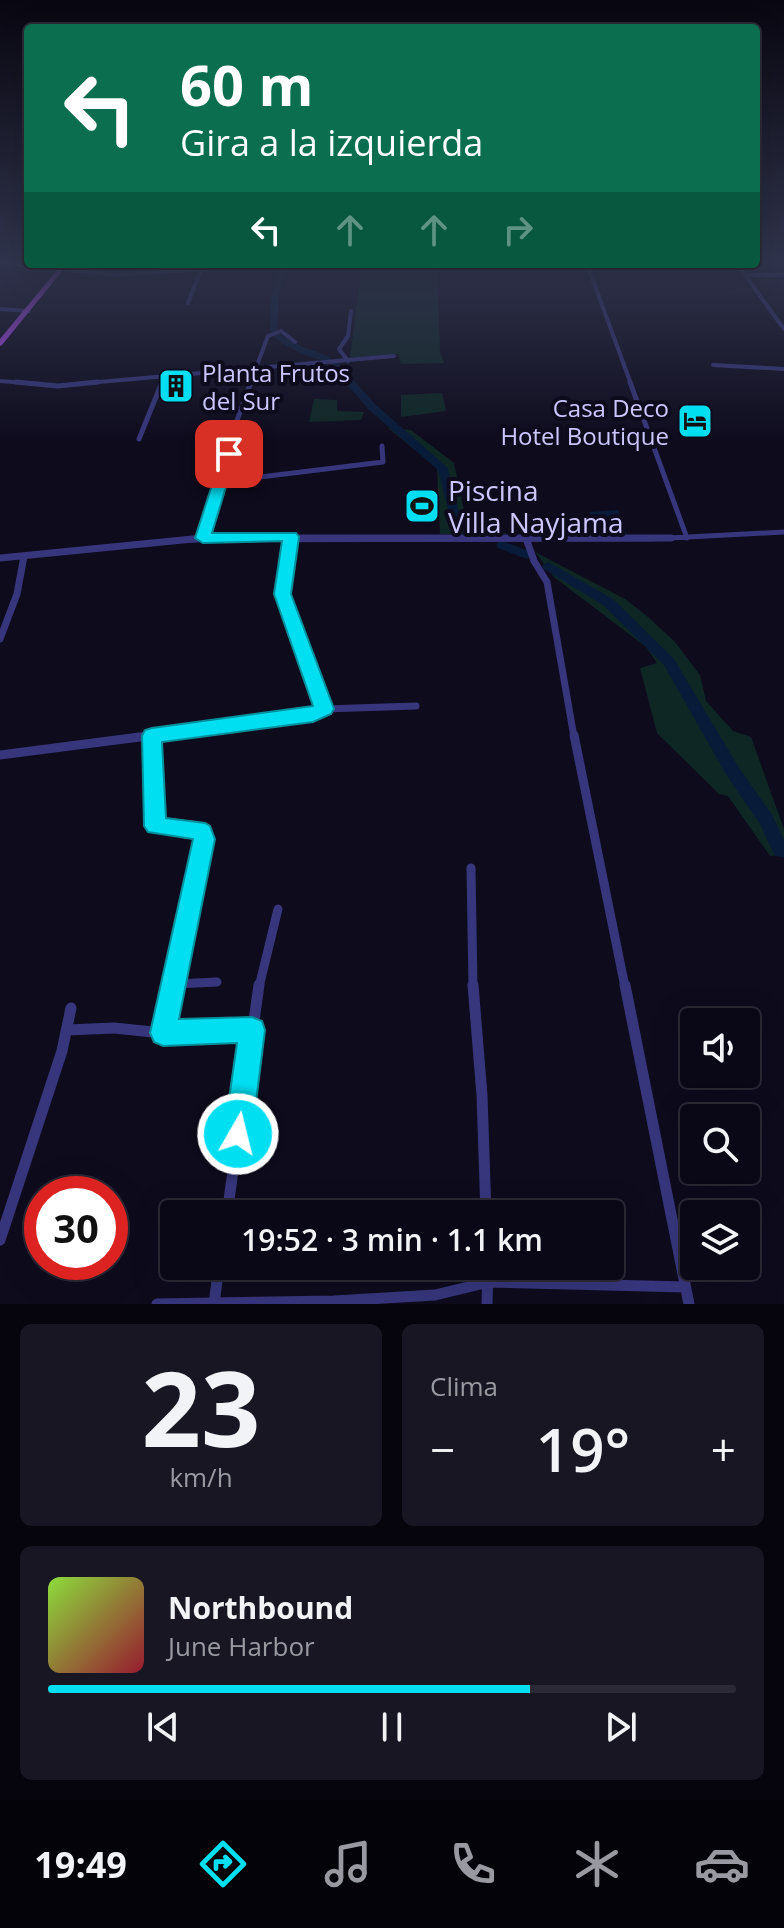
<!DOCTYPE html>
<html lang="es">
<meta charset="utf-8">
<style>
body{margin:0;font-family:"Open Sans",sans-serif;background:#181623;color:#f1f3f6;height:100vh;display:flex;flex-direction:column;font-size:30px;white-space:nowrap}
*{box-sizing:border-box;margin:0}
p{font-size:26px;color:#999aa1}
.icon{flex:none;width:44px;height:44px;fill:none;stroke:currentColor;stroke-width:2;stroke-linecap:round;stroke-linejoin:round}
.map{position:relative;height:1304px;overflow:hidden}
.drawer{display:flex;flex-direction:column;gap:20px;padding:20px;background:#06040c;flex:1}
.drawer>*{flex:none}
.guide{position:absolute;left:24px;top:24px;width:736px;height:244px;border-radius:8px;box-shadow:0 8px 32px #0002,0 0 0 2px #2a2935;background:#0b6e4f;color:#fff;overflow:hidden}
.controls{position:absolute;left:680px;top:1008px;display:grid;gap:16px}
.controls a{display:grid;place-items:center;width:80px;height:80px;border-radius:8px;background:#0a0816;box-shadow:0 8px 32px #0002,0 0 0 2px #2a2935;font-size:40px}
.speed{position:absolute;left:24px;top:1176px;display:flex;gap:16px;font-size:40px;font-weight:700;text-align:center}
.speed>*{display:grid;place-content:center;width:104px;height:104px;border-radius:50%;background:#0a0816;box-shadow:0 8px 32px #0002,0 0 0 2px #2a2935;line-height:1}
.speed .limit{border:12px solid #d22;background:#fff;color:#111}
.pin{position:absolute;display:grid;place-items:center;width:68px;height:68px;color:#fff;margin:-34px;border-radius:16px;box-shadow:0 4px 12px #0006}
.me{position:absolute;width:88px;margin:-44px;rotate:8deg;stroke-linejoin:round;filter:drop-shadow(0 0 6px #0008)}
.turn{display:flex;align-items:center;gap:28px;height:168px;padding:0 24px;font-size:36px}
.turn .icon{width:104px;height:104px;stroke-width:2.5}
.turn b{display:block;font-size:56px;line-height:68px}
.lanes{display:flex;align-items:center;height:76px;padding:0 24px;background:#0003;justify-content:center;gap:40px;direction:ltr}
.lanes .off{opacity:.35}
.big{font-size:60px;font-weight:600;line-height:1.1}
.drawer .card{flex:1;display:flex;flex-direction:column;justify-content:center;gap:12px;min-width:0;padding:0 28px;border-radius:12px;background:#181623}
.drawer .dial{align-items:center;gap:0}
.dial b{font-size:104px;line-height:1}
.song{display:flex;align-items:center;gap:24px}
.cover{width:96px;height:96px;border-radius:12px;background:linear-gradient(135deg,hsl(90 70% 55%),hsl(350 70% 35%))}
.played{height:8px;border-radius:4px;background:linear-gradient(90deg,#00dff2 70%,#2a2935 70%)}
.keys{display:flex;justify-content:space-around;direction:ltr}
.heat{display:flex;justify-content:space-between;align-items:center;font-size:44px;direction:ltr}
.drawer .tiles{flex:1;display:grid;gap:20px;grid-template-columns:1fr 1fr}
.card:last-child{grid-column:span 2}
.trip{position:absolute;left:160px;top:1200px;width:464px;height:80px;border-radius:8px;background:#0a0816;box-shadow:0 8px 32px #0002,0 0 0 2px #2a2935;font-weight:600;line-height:80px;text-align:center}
.menu{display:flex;height:128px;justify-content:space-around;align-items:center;background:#040309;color:#999aa1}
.menu .icon{width:56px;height:56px}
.menu .selected{color:#00dff2}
.menu b{font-size:36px;color:#f1f3f6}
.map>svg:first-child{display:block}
.green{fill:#0e2725}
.water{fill:#081b39}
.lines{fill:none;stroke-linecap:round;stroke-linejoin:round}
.river{fill:#081b39;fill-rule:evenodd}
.street-far4{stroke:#37367d;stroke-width:4}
.street-far3{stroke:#37367d;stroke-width:5}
.street-far2{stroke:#37367d;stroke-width:7}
.street-far1{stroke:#37367d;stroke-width:9}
.street{stroke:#37367d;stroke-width:11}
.primary{fill:#b94eff;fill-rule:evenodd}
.route{fill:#00dff2;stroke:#00919d;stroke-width:2}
.labels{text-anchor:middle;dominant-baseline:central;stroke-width:8;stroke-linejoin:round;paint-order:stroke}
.far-poi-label{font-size:24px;fill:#ccc7ff;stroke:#0e0b1d;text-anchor:start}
.poi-label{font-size:28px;fill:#ccc7ff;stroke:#0e0b1d;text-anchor:start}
</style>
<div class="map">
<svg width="784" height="1304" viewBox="0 0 784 1304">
<rect width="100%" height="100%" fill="#0e0b1d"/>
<!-- green -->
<path class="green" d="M362,264H437L440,352L444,363L401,364L398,354L350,358Z
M442,393L446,411L401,417V395Z
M314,399L337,400V411L364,412L361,420L309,422Z
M388,428L411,430L454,463L464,511L506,534H440L437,468Z
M535,552L625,599L648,617L675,642L700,675L706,701L733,731L751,737L784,829V855L770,856L728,796L719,794L657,733L640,668L657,663L646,647L554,577Z"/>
<!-- water -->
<path class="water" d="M618,510L627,535H595L589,512Z"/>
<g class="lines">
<!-- river -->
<path class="river" d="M282,264H290L279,295L277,333L296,344L330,357V361C311,360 287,348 272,335L273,333L270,331L271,295Z
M331,362H337L376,405L447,467L460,516L484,529L486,532L484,535H476L451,521L438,470L368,409L331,366Z
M502,541L531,552L533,555L527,559L498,548L496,545L498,542Z
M548,562L613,599L674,659L739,768L772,815L784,840V857L775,856L760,824L727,776L664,665L603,605L544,569L542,566Z"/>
<!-- street-far4 -->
<path class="street-far4" d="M0,262L115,275L277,264
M587,264L631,384
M689,264L739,266
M737,264L784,329
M745,275H784
M188,303L201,270
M0,309L29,311
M348,361L339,349L348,336L351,311
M713,365L784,369
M0,381L39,384
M76,384L394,356
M161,384L165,375
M250,384L268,336L281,331L295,342"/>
<!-- street-far3 -->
<path class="street-far3" d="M16,382L58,386L98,382
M630,382L687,538
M139,439L162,382
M220,482L383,462L382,446
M203,538L235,426L251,382
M184,540L650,539L784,532"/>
<!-- street-far2 -->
<path class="street-far2" d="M291,538L283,594L324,709
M526,538L534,561L547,582L574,737
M0,558L203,538H671
M0,639L17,594L24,556
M139,737L313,715L324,709L416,706"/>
<!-- street-far1 -->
<path class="street-far1" d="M574,735L625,987
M152,736L155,826L197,830L204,839L173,987
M0,755L155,735
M471,868L473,987
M175,984L217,982
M259,987L278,909"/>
<!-- street -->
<path class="street" d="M473,985L482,1095L486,1214
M625,985L689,1304
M67,1030L114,1028L163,1033L252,1030
M163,1033L173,985
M227,1214L259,985
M0,1240L62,1051L71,1008
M157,1304L334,1301L435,1295L489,1282L685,1287
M214,1304L219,1266
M487,1304L488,1266"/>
<!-- primary -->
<path class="primary" d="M62,264H68L2,345L0,346V339Z"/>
</g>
<!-- sky -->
<linearGradient id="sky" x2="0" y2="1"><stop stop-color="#080610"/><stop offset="0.59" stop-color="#30344c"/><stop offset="1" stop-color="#30344c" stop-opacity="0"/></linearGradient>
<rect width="784" height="443" fill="url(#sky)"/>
<!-- route -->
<path class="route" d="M229,449L236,454L212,533H296L299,537L291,594L334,709L331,714L313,722L162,742L166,818L205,823L210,826L215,839L179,1019L252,1017L262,1021L265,1030L252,1134L248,1144L238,1148L228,1144L224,1134L237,1043L163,1046L154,1042L150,1033L193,839L148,832L144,826L142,736L145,730L152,728L313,706L274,594L282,541L203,543L195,538L222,454Z"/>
<!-- icons -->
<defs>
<symbol id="building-square" viewBox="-11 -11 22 22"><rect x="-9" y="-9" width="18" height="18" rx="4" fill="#00dff2" stroke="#0e0b1d"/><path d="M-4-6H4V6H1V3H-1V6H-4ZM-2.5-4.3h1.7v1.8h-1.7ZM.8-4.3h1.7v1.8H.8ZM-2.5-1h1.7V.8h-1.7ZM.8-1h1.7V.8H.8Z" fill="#111"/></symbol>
<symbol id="hotel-square" viewBox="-11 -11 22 22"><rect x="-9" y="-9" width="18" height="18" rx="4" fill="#00dff2" stroke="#0e0b1d"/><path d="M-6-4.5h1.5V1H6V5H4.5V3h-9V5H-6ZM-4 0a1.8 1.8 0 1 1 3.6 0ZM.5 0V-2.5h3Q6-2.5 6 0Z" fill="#111"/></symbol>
<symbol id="stadium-square" viewBox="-11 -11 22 22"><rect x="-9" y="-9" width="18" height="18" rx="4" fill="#00dff2" stroke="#0e0b1d"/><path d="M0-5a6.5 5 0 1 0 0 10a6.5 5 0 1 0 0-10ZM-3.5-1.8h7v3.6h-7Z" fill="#111"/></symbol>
</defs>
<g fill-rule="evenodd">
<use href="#building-square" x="156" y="366" width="40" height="40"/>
<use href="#hotel-square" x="675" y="401" width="40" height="40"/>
<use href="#stadium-square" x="402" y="486" width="40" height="40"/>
</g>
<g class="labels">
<!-- far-poi labels -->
<g class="far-poi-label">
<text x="202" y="372">Planta Frutos<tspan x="202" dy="28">del Sur</tspan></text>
<text x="669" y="407" text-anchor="end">Casa Deco<tspan x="669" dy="28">Hotel Boutique</tspan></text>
</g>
<!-- poi labels -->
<g class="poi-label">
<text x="448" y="490">Piscina<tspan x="448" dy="32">Villa Nayjama</tspan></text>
</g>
</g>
</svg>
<div class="controls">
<a><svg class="icon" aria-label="sound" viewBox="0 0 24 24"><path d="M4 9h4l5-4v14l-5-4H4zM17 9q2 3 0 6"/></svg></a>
<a><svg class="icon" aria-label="search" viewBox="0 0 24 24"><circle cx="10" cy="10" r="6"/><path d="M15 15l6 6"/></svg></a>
<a><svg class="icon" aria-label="layers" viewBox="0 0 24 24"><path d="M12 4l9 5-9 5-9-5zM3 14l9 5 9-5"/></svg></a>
</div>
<div class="speed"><div class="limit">30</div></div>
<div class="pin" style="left:229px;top:454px;background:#d93025"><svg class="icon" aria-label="arrive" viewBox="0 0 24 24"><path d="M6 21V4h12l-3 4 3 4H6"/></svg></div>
<svg class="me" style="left:238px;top:1134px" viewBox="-20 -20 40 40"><circle r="17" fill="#00dff2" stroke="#fff" stroke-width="3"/><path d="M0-11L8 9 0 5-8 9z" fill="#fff"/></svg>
<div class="trip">19:52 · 3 min · 1.1 km</div>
<div class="guide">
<div class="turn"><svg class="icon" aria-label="left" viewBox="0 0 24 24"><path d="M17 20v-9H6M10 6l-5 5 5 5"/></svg><div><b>60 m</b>Gira a la izquierda</div></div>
<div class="lanes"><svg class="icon" aria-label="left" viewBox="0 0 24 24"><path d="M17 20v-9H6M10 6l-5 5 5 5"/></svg><svg class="icon off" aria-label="ahead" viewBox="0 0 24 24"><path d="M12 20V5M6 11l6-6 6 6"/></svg><svg class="icon off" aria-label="ahead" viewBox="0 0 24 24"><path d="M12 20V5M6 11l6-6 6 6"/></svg><svg class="icon off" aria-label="right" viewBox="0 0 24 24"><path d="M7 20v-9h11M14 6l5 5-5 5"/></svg></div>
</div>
</div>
<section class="drawer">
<div class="tiles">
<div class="card dial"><b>23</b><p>km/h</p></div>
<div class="card"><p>Clima</p>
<div class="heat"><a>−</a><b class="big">19°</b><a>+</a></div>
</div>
<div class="card">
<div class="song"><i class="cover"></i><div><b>Northbound</b><p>June Harbor</p></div></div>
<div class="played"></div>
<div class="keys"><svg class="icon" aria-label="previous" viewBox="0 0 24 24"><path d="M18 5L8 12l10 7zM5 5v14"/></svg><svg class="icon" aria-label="pause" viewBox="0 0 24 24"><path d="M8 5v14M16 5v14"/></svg><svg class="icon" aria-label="next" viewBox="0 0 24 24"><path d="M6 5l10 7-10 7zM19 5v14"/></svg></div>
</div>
</div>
</section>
<nav class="menu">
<b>19:49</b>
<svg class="icon selected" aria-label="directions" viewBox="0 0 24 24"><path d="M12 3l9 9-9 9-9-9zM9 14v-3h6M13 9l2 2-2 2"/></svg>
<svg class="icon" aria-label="music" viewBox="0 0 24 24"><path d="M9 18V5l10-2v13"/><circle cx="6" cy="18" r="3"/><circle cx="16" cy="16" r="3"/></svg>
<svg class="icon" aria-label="phone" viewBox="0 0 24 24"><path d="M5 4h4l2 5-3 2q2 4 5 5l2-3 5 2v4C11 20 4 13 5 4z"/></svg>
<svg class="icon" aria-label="climate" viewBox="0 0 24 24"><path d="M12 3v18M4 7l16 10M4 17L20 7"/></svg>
<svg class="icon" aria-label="car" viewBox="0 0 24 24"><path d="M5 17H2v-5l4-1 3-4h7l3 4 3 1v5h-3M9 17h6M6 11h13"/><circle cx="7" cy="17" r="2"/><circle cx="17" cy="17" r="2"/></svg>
</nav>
